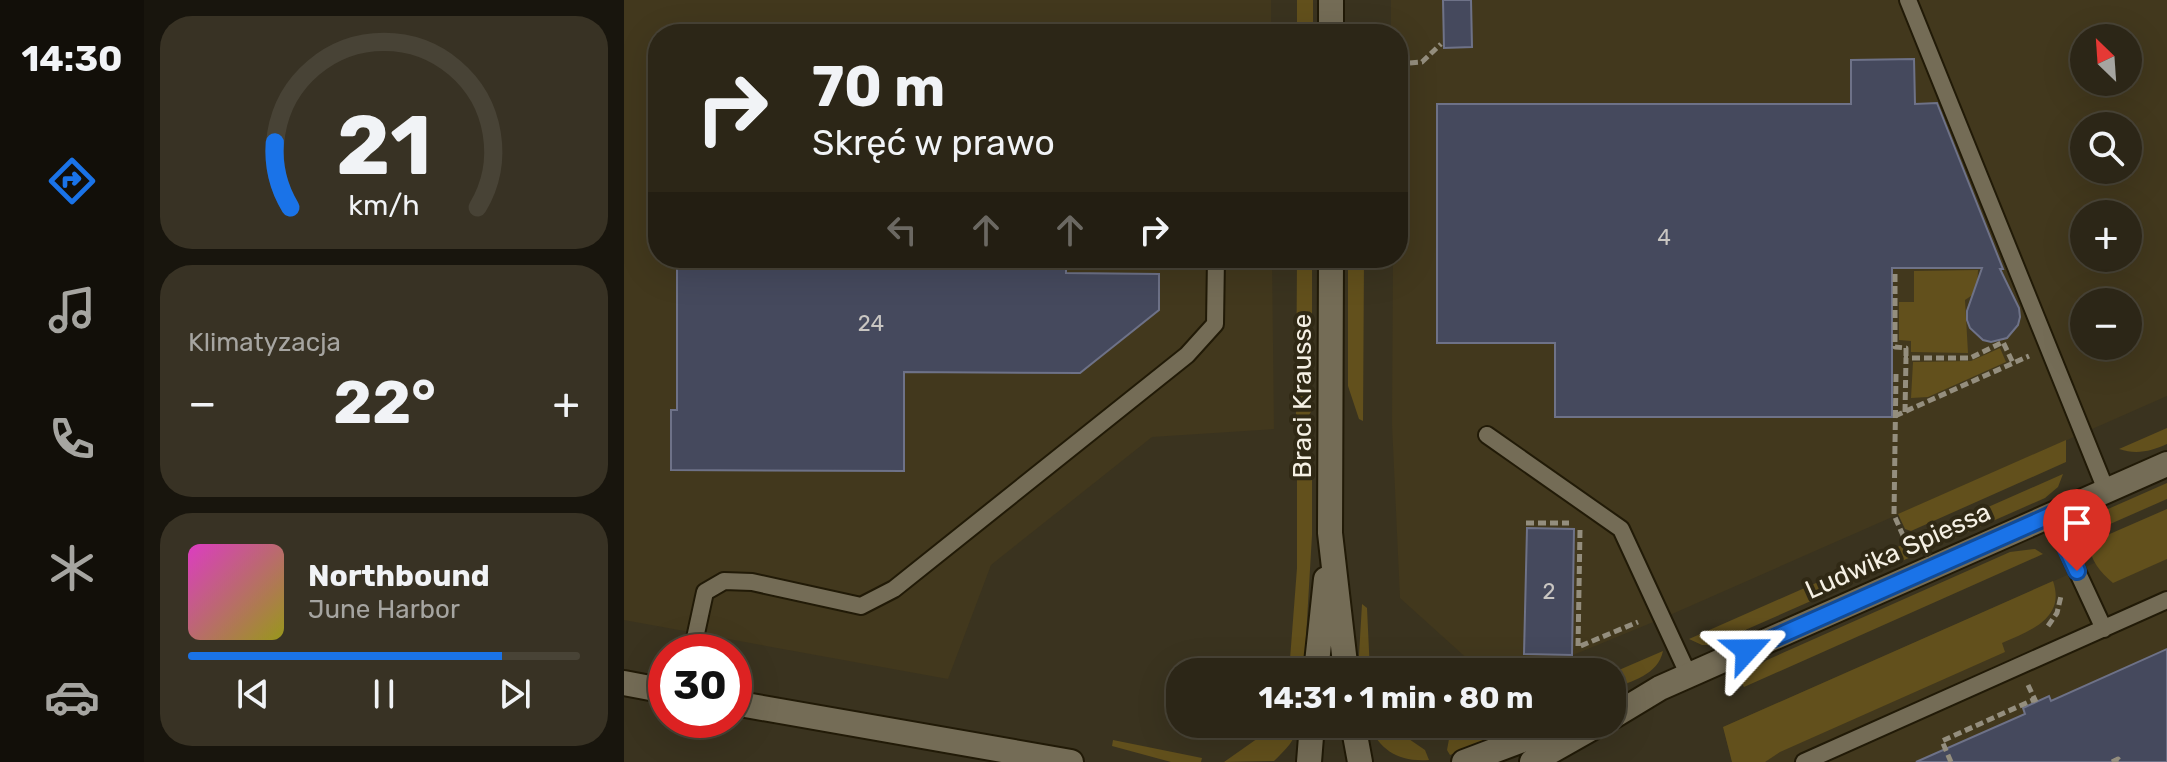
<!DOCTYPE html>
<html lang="pl">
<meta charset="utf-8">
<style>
body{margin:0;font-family:Rubik,sans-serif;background:#383224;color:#f1f3f6;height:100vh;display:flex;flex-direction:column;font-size:30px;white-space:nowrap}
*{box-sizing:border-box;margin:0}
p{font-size:26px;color:#a6a5a1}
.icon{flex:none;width:44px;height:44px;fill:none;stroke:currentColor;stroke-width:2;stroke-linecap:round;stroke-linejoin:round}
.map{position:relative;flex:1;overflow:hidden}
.panel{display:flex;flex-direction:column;gap:16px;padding:16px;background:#18150d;width:480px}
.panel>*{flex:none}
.banner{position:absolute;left:24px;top:24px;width:760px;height:244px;border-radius:32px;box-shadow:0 8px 32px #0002,0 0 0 2px #484336;background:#2c2617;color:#f1f3f6;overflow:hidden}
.needle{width:52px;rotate:335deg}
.tools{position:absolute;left:1446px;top:24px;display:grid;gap:16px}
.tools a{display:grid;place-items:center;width:72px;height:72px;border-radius:50%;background:#2c2617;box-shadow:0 8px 32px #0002,0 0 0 2px #484336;font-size:40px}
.speed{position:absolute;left:24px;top:634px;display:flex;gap:16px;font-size:40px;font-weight:700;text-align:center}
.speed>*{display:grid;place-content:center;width:104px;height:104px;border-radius:50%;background:#2c2617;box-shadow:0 8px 32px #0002,0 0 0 2px #484336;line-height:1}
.speed .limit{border:12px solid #d22;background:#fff;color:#111}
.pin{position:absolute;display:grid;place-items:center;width:68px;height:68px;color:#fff;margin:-82px -34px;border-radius:50% 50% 50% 0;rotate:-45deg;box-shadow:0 0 8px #0007}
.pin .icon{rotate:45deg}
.me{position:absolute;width:88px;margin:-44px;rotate:66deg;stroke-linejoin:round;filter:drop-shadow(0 0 6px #0008)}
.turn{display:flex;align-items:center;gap:28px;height:168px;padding:0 32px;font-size:36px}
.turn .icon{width:104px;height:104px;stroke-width:2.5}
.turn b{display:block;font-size:56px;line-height:68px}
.lanes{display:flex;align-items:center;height:76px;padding:0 32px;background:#0003;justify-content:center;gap:40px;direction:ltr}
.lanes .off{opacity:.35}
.big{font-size:60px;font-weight:700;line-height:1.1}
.panel .tile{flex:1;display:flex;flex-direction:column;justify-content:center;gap:12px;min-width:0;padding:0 28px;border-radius:32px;background:#383224}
.panel .dial{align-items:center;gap:0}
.dial svg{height:208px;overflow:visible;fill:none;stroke:#484336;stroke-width:7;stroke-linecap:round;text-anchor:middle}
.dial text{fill:#f1f3f6;stroke:none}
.song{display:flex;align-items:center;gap:24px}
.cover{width:96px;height:96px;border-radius:12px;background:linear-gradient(135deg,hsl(310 70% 55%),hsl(60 70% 35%))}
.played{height:8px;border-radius:4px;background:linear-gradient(90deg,#1a73e8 80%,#484336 80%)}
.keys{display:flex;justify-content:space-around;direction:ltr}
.heat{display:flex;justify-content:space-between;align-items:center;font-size:44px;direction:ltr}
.trip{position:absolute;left:542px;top:658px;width:460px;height:80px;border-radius:32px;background:#2c2617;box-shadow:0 8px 32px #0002,0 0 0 2px #484336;font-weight:700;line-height:80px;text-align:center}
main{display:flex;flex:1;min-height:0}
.tabs{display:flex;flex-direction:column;width:144px;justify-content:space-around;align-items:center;background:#120f09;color:#a6a5a1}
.tabs .icon{width:56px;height:56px}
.tabs .current{color:#1a73e8}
.tabs b{font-size:36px;color:#f1f3f6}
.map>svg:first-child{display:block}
.built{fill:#42381d;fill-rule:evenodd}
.green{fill:#62501c}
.building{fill:#45495d;stroke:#6e7288;stroke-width:2}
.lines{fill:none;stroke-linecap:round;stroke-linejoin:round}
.lane-casing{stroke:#211a07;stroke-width:20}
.street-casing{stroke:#211a07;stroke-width:28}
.path{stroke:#948e7e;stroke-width:5;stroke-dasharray:8 4;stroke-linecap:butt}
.lane{stroke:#746c56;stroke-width:16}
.street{stroke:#746c56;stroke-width:24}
.route-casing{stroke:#114b97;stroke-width:20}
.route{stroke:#1a73e8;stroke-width:14}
.labels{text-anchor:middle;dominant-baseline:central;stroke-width:8;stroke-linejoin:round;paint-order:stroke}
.number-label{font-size:22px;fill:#c9c6c2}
.street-label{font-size:26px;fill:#f5f0e4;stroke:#302915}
</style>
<main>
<nav class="tabs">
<b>14:30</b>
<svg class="icon current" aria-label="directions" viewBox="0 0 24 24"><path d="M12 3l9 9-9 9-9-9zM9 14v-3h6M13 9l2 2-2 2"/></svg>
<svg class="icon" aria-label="music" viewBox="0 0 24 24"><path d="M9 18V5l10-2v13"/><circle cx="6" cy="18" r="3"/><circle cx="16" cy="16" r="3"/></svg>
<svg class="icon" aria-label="phone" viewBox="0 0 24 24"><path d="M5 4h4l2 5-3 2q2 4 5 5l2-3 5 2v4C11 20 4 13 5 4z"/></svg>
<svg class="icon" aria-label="climate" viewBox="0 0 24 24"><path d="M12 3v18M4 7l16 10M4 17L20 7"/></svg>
<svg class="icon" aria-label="car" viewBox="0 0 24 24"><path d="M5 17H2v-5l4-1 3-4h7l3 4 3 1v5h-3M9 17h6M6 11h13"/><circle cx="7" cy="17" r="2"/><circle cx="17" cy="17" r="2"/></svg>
</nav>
<section class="panel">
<div class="tile dial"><svg viewBox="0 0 100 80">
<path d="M14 69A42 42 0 1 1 86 69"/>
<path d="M14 69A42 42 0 0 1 8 44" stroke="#1a73e8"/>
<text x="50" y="56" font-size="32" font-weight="700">21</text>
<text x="50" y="72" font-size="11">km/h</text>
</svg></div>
<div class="tile"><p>Klimatyzacja</p>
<div class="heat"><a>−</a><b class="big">22°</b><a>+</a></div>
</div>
<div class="tile">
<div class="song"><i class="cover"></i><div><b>Northbound</b><p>June Harbor</p></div></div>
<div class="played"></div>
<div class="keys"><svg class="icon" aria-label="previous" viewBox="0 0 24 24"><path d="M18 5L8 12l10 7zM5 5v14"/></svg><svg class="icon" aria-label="pause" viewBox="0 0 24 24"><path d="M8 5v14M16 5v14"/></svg><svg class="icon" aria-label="next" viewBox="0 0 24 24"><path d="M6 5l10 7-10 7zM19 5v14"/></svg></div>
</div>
</section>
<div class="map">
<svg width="1543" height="762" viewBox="0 0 1543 762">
<rect width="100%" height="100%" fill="#3a331f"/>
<!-- built -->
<path class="built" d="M0,0H647V34H34V258H648L650,429L528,437L367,565L324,679L0,620Z
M767,0H1543V396L1039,618L908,672H858L776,598L768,424L769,258H774V34H767ZM1460,38H1504V82H1460ZM1460,126H1504V170H1460ZM1460,214H1504V258H1460ZM1460,302H1504V346H1460Z
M1543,531V762H1108L1099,727Z"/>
<!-- green -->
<path class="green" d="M673,0H689V34H673Z
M673,258H688V410L681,422L674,425L672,414Z
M724,258H740L739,421L735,419L724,386Z
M1354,270L1353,292L1341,300L1344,353L1287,352V341L1275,340V302H1290V271Z
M1376,348L1382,362L1304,397L1287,398L1289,362L1347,361Z
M1543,428V444C1527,451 1513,455 1495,449Z
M1442,440V462L1287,531L1281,529L1274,514Z
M673,457L684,462L688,479V535L680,672H665L673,568Z
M1439,474L1434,487L1421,498L1087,645H1078L1065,639Z
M1543,483V499L1468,532L1484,509Z
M1543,509V559L1489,583C1476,572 1466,560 1465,543Z
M1411,549L1419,554L1120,687L1116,680L1143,660L1386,552Z
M1429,581C1442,619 1405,631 1378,643L1381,652L1156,752L1141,762H1108L1099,727Z
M738,604L743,608L746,672H734Z
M1039,651C1034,675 1008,681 988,689V673Z
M654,724H675C672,740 661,750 650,761L600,762Z
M744,724H763L801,750L805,760C774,762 757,751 744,724Z
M863,724H903L826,755L823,750L825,739Z
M489,740L578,758L577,762H547L488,746Z"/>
<!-- building -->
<path class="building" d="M819,0H847L848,47L820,48Z
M1290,59L1291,104L1313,103L1379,269H1376L1395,308L1396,317L1394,325L1383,338L1367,342L1359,340L1346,328L1343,320V311L1358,268H1268V417H931V343H813V104H1227V60Z
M53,258H442V273L535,274V310L456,373L280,372V471L47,470V410H53Z
M903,528L950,529L948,655L900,654Z
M1543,649V762H1292L1401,714L1399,708L1425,696L1427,701Z"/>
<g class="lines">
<defs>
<path id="lane" d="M1284,0L1482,490
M863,435L997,529L1065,676
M1427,515L1480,629
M68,652L81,592L100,581L128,582L237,606L270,589L563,355L591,324L592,258
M1180,762L1543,600"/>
<path id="street" d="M707,0V34
M707,258L706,533L722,672
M692,672L702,579
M0,683L42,691
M110,703L447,762
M988,717L1036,688L1543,464
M729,724L736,762
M685,762L688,724
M840,762L941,724
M908,762L975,724"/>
</defs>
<!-- lane casing -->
<use href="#lane" class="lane-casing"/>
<!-- street casing -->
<use href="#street" class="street-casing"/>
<!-- path -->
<path class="path" d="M774,64L798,62L817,44
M1271,274V347L1282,348V358
M1272,374L1270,515L1281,540
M1281,412L1282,358H1346L1379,342L1389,363
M1271,416L1405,356
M902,523H945
M956,530L954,647L1014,622
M1424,626L1433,613L1437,596
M1404,685L1412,702
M1327,762L1318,741L1411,699
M1488,762L1494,759L1496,762"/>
<!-- lane -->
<use href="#lane" class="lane"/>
<!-- street -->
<use href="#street" class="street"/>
</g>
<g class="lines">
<defs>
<path id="route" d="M1123,650L1427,515L1453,571"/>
</defs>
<!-- route casing -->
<use href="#route" class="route-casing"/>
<!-- route -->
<use href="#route" class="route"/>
</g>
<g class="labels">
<!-- number labels -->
<g class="number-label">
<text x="1040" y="237">4</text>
<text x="247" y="323">24</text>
<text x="925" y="591">2</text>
</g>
<!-- street labels -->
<g class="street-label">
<text transform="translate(678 396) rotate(-90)">Braci Krausse</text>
<text transform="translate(1274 551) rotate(-24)">Ludwika Spiessa</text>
</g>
</g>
</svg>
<div class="tools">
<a><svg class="needle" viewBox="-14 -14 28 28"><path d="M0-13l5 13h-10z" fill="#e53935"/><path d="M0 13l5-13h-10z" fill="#a6a5a1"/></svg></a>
<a><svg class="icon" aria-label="search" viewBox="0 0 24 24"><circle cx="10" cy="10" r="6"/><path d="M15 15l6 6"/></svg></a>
<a>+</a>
<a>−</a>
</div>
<div class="speed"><div class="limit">30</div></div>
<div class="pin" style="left:1453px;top:571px;background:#d93025"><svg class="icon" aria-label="arrive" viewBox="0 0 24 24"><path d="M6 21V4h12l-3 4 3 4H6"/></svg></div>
<svg class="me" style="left:1123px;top:650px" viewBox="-20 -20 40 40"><path d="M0-17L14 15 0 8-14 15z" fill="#1a73e8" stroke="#fff" stroke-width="4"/></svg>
<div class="trip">14:31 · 1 min · 80 m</div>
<div class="banner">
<div class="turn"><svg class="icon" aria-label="right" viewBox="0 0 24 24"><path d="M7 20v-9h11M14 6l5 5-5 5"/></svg><div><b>70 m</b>Skręć w prawo</div></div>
<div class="lanes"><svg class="icon off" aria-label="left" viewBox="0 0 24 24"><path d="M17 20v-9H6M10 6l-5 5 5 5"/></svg><svg class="icon off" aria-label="ahead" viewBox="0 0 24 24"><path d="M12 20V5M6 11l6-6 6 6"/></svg><svg class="icon off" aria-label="ahead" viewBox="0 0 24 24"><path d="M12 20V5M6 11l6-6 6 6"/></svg><svg class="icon" aria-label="right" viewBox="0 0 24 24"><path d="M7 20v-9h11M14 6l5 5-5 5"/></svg></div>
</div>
</div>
</main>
